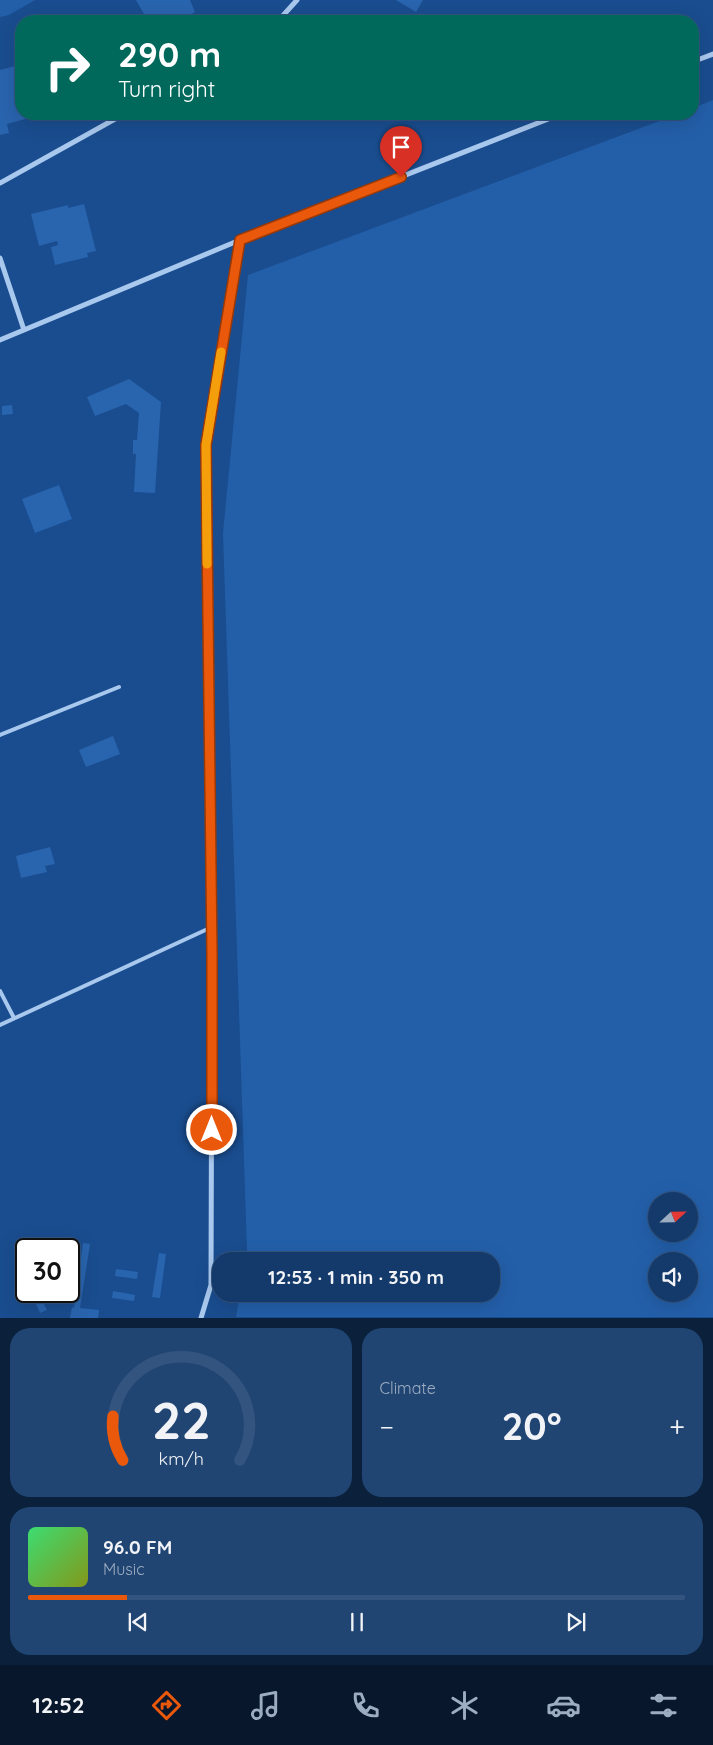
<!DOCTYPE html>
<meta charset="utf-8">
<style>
body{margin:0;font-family:Quicksand,sans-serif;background:#214573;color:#f1f3f6;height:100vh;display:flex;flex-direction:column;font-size:19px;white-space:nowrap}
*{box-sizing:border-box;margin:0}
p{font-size:16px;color:#9dadc1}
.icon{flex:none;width:28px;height:28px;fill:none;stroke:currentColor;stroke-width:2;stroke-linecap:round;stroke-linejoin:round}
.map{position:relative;height:1318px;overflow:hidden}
.details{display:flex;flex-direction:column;gap:10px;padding:10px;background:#0b203b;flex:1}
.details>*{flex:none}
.hud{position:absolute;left:15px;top:15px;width:684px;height:105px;border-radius:20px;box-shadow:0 5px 20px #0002,0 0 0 1px #33547e;background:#00695c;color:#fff;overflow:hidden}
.needle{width:32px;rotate:68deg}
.controls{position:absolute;left:648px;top:1192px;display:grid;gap:10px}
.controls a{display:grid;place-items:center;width:50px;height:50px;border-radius:50%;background:#143a6b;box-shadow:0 5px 20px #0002,0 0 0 1px #33547e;font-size:25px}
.speed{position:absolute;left:15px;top:1238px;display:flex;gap:10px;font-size:25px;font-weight:700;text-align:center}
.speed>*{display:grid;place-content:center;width:65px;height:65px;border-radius:50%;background:#143a6b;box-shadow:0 5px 20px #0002,0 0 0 1px #33547e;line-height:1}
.speed .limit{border:2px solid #111;border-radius:8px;background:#fff;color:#111}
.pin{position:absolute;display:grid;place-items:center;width:42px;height:42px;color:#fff;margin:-51px -21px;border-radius:50% 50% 50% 0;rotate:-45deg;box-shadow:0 0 5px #0007}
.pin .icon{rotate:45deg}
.me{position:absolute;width:55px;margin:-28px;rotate:0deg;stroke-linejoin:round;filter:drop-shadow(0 0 4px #0008)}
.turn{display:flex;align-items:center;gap:18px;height:105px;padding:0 20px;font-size:22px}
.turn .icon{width:65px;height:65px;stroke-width:2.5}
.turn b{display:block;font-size:35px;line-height:42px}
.big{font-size:38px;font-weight:700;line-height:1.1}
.details .card{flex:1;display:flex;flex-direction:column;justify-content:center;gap:8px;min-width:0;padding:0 18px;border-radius:20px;background:#214573}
.details .dial{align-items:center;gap:0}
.dial svg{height:130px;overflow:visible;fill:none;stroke:#33547e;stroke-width:7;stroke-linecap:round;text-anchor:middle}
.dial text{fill:#f1f3f6;stroke:none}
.song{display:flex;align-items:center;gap:15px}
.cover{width:60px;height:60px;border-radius:8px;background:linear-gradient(135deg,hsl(140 70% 55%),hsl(70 70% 35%))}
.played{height:5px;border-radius:2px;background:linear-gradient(90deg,#ea580c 15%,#33547e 15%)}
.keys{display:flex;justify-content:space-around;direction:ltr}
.heat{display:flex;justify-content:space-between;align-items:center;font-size:28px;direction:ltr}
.details .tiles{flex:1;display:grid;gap:10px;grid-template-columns:1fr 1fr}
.card:last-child{grid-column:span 2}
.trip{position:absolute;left:212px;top:1252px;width:288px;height:50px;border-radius:20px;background:#143a6b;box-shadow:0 5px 20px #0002,0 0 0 1px #33547e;font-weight:700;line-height:50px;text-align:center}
.tabs{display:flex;height:80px;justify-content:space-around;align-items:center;background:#08172b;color:#9dadc1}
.tabs .icon{width:35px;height:35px}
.tabs .on{color:#ea580c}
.tabs b{font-size:22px;color:#f1f3f6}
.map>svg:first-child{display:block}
.green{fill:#235fa9;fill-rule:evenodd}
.building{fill:#2964ae}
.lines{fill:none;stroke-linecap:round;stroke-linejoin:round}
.lane{stroke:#a9c8ee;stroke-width:4}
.street{stroke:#a9c8ee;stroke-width:5}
.route-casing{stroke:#983908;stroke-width:12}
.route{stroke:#ea580c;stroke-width:9}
.slow{stroke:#f59e0b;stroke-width:9}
</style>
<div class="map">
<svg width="713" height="1318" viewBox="0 0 713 1318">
<rect width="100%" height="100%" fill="#1a4d8f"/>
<!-- green -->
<path class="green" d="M0,0H35L9,15L0,17Z
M713,100V1317H236L240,1294H491V1261H245L247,1249L223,533L248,275L678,114H692L693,108ZM656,1201H689V1234H656ZM656,1261H689V1294H656Z"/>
<!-- building -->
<path class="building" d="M136,0H190L195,12L180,21L177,16L174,18L176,21H148Z
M396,0H423L416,12Z
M15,66L21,90V114H28L29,118L7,124L9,133L0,135V70Z
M84,204L96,251L87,253L88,257L55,265L51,247L58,245L57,241L39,246L31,214L68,205V208Z
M129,379L161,402L155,493L134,492L136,454H133V440H137L139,413L126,404L95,416L87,397Z
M12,405L13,414L2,415V406Z
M59,485L72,519L35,533L22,499Z
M113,736L120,754L86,767L79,750Z
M50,847L55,864L45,866L47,872L21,878L16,856Z
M83,1243L90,1244L80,1308L99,1310L98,1318H70L72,1307L74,1308Z
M159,1253L166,1254L160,1298L152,1297Z
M116,1269L138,1272L137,1279L115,1276Z
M113,1291L135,1295L134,1301L112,1298Z
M41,1298L47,1310L40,1313L36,1304Z"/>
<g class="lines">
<!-- lane -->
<path class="lane" d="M0,735L119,687
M0,991L14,1018
M0,1025L212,927"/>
<!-- street -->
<path class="street" d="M278,21L297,0
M692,62L713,54
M0,183L124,114
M0,258L24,330
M0,340L240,240L561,114
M201,1318L211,1285L212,955L206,445L240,240"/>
</g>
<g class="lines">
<defs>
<path id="route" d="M212,1130V955L206,445L240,240L401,177"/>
</defs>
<!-- route casing -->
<use href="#route" class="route-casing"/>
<!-- route -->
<use href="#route" class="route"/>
<!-- slow -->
<path class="slow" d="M207,564L206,445L221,352"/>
</g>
</svg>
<div class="controls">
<a><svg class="needle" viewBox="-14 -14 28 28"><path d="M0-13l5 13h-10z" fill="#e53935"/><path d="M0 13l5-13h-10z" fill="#9dadc1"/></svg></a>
<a><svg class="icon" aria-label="sound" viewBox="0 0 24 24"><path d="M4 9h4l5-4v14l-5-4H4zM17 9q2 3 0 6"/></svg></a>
</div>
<div class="speed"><div class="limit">30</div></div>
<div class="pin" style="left:401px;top:177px;background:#d93025"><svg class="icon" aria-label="arrive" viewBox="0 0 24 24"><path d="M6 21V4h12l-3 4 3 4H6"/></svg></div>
<svg class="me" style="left:212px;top:1130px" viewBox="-20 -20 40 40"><circle r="17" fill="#ea580c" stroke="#fff" stroke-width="3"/><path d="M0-11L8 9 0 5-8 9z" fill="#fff"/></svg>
<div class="trip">12:53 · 1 min · 350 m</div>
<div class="hud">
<div class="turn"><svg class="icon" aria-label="right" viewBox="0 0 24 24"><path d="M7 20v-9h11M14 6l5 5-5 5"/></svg><div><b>290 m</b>Turn right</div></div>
</div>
</div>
<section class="details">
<div class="tiles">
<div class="card dial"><svg viewBox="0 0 100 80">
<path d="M14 69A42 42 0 1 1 86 69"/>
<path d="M14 69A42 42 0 0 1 8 42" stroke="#ea580c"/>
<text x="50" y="56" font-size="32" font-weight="700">22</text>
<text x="50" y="72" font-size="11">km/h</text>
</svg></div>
<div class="card"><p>Climate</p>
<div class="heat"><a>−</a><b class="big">20°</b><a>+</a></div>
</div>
<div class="card">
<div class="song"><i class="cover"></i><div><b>96.0 FM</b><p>Music</p></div></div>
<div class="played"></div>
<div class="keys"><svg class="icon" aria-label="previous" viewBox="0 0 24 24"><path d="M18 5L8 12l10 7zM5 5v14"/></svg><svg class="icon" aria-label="pause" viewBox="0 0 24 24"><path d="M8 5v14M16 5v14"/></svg><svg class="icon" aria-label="next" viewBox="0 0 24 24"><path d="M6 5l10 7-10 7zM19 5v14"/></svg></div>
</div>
</div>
</section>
<nav class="tabs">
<b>12:52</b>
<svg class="icon on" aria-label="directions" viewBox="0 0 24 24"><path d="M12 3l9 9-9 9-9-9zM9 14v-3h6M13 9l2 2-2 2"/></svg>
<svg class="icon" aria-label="music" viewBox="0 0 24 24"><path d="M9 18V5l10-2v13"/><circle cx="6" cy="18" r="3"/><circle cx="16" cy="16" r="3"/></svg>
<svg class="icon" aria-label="phone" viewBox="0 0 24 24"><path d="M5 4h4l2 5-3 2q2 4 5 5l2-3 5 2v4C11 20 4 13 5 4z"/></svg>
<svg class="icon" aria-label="climate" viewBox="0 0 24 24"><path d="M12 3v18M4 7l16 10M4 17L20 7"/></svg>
<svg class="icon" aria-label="car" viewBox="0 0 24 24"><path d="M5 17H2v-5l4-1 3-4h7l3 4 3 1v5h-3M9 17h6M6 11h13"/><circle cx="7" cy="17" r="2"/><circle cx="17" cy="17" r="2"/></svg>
<svg class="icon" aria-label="filters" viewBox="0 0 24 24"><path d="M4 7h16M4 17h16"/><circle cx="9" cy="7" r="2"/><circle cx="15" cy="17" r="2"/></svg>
</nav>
